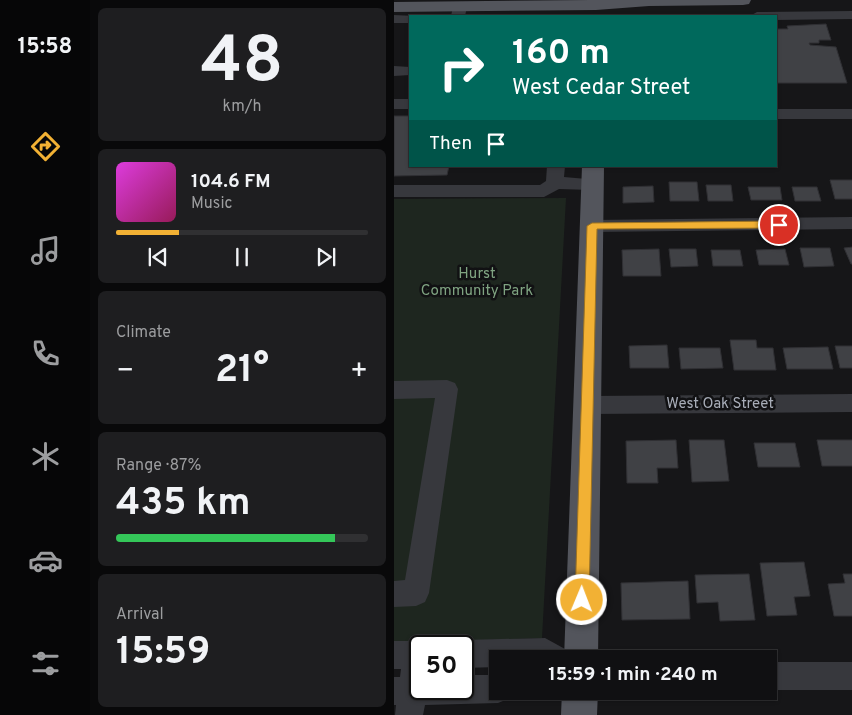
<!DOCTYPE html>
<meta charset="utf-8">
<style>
body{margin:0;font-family:Overpass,sans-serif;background:#1e1e20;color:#f1f3f6;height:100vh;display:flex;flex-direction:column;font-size:19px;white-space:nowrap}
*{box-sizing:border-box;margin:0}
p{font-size:16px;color:#9c9d9f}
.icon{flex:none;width:28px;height:28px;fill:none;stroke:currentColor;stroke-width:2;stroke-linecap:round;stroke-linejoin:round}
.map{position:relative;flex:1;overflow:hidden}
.panel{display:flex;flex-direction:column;gap:8px;padding:8px;background:#09090a;width:304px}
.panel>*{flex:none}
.banner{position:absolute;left:15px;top:15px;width:368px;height:152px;border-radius:0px;box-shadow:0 1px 4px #0004,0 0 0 1px #303032;background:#00695c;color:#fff;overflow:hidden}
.speed{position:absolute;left:15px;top:635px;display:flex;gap:10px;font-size:25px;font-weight:700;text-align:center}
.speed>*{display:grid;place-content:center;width:65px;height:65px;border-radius:50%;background:#101012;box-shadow:0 1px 4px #0004,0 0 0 1px #303032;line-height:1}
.speed .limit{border:2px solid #111;border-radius:8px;background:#fff;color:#111}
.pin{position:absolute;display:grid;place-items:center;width:42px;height:42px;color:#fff;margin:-21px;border:2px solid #fff;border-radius:50%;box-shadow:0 1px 5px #0007}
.me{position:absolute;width:55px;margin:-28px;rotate:1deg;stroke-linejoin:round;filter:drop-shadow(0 0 4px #0008)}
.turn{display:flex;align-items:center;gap:18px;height:105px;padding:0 20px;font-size:22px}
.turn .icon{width:65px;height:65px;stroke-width:2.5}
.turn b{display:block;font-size:35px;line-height:42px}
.then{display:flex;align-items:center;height:48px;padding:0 20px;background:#0003;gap:10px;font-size:19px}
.big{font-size:38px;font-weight:700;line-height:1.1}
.panel .widget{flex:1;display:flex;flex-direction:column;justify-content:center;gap:8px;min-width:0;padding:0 18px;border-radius:8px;background:#1e1e20}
.panel .dial{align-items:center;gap:0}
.dial b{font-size:65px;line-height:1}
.song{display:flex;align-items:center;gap:15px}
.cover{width:60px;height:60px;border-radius:8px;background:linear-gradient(135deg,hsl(300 70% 55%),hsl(330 70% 35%))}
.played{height:5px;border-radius:2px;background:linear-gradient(90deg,#f2b134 25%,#303032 25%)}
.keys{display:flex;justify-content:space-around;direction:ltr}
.heat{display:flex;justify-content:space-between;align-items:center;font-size:28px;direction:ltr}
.charge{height:8px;border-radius:4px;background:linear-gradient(90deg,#34c759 87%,#303032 0)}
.trip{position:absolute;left:95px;top:650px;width:288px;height:50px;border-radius:0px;background:#101012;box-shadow:0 1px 4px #0004,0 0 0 1px #303032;font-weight:700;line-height:50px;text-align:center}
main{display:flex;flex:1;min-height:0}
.menu{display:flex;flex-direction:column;width:90px;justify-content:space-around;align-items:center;background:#060607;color:#9c9d9f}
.menu .icon{width:35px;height:35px}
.menu .on{color:#f2b134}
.menu b{font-size:22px;color:#f1f3f6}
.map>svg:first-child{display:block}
.green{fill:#1e261f}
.building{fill:#404145;stroke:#303034}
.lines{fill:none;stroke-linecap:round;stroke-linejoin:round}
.minor{fill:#37383d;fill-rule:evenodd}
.major{fill:#53555c;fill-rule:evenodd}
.route{fill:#f2b134;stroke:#9d7322}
.labels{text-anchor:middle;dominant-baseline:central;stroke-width:5;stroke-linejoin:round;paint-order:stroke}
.park-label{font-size:15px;fill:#7fa381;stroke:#111113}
.street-label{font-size:15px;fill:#a8adb8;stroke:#111113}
</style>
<main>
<nav class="menu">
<b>15:58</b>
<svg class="icon on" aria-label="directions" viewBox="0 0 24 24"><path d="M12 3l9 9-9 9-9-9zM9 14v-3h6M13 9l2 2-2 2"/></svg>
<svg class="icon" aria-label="music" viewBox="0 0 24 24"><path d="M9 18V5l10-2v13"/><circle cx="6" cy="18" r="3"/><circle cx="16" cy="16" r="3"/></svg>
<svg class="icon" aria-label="phone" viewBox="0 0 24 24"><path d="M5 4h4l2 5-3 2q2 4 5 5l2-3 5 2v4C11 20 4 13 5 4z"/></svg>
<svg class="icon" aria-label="climate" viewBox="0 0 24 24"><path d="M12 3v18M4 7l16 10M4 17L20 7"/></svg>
<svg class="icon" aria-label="car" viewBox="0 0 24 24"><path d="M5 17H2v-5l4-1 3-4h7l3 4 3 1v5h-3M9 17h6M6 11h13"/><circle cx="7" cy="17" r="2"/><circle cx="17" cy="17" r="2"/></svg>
<svg class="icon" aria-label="filters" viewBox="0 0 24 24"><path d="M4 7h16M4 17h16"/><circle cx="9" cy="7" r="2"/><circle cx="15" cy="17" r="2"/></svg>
</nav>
<section class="panel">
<div class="widget dial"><b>48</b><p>km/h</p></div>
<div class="widget">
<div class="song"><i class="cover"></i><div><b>104.6 FM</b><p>Music</p></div></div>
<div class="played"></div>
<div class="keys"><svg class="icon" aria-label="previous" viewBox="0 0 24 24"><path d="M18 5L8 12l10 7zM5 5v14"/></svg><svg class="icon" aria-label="pause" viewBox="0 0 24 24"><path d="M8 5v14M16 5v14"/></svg><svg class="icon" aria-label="next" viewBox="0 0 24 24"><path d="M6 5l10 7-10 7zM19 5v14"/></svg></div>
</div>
<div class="widget"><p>Climate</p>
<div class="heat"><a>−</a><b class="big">21°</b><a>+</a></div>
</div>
<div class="widget"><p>Range · 87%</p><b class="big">435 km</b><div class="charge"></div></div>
<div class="widget"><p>Arrival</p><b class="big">15:59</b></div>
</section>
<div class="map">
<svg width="459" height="715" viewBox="0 0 459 715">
<rect width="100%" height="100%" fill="#161618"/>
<!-- green -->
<path class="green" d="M172,198L148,638L0,643V199Z"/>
<!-- building -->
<path class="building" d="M432,24L437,40H425V43H415L416,45L442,47L453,83H381V29H394L393,26Z
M0,116H16V166H55L53,175L0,176Z
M436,180H459V199H441Z
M275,182H303L305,201H276Z
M312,185H337L339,201H314Z
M259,186L260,202L229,203V187Z
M354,187H386L388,200H357Z
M398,187H423L427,201H401Z
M459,247V264H457L450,248Z
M406,248H436L440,266L410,267Z
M265,249L267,276H229L228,250Z
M275,249H302L304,266L277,267Z
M391,249L395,265H365L362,250Z
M317,250H346L349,266H319Z
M336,340H362L363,348H379L382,370H340Z
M273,345L275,368H236L235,346Z
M441,346H459V368H446Z
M434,347L439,369H393L389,348Z
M285,348H326L329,368L287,369Z
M282,440L284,468H263L264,483H233L232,441Z
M295,440H330L335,481L298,482Z
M423,440H459V466H428Z
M360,443H401L406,467H364Z
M410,562L416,596L400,597L403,615L373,616L366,563Z
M355,574L361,620L326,621L324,602L303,603L301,575Z
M449,574H459V616H440L434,584L451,583Z
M294,581L296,619L228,620L227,583Z"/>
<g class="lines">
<!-- minor -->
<path class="minor" d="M66,3L73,7L71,16H57L59,7Z
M459,11V19L381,20V16H356L363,12Z
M0,15L21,16H16V23H0Z
M0,66L16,67V75L0,76Z
M0,99H16V109H0Z
M381,109H459V119H381Z
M153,166H171L170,177L204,180L207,184L204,188L198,190L165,189L150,197H0V185H146L152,181Z
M459,217V229L198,232L191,231L189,226L191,221L198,220Z
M53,380L61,383L64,389L35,593L31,602L22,606L0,607V581L11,580L41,398L0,399V381Z
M459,394V412L194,414L186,412L183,405L186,398L194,396Z
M151,638L171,649L175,659H104V667L69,668V646H58L69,640Z
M0,641H26L36,645L26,646V689H69V675H104V691H117L114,699L104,703L31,705L29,715H1L2,705H0V677H6L7,669H0Z
M374,662H459V690H374Z"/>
<!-- major -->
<path class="major" d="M197,0H357L355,4L349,5L255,6L202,10L0,12V2Z
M188,166H210L204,659H170Z
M168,691H204L203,715H167Z"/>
</g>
<!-- route -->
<path class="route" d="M385,221L390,225L385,228L203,229L195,600L193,605L188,607L183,605L181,600L193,226L198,223Z"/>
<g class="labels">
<!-- park labels -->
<g class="park-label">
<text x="83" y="274">Hurst<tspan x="83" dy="17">Community Park</tspan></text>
</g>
<!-- street labels -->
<g class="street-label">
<text x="326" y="404">West Oak Street</text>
</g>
</g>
</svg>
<div class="speed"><div class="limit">50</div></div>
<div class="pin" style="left:385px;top:225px;background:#d93025"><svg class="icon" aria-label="arrive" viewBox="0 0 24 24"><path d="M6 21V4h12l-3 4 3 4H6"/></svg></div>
<svg class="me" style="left:188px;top:600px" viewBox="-20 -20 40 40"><circle r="17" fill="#f2b134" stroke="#fff" stroke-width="3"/><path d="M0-11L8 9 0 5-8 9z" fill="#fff"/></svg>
<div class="trip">15:59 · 1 min · 240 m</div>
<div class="banner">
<div class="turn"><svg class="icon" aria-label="right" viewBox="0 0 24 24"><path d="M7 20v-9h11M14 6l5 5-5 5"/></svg><div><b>160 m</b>West Cedar Street</div></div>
<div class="then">Then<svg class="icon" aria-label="arrive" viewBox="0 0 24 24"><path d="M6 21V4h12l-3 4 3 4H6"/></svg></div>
</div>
</div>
</main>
